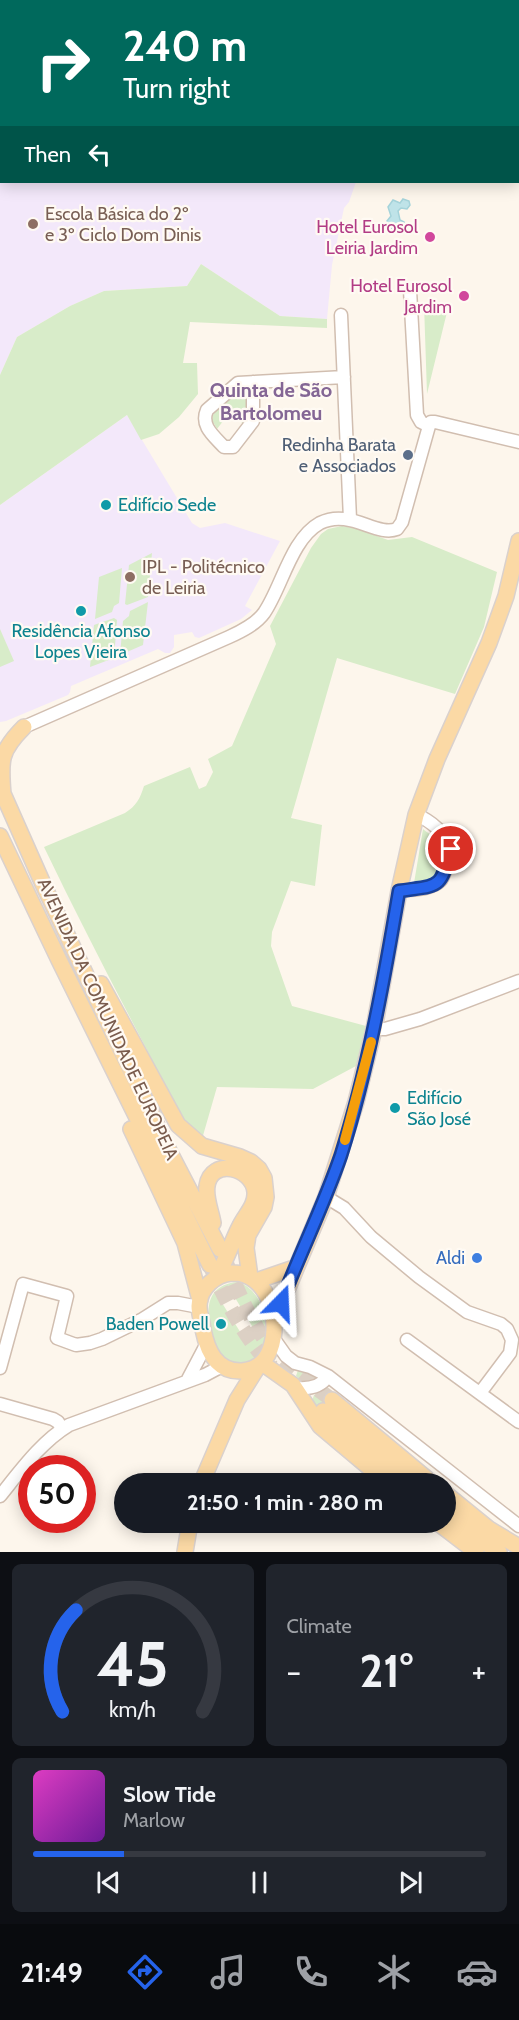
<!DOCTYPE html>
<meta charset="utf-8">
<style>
body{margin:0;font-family:Cabin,sans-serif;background:#20242c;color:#f1f3f6;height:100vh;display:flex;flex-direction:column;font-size:22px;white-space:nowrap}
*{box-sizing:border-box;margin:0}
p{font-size:20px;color:#9ea1a6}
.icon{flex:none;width:33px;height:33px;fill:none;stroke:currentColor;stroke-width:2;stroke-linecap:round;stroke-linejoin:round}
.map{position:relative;height:1552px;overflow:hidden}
.side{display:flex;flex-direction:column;gap:12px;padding:12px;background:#0d0f14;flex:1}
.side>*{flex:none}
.hud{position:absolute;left:0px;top:0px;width:519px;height:183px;box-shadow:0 3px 15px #0003;background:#00695c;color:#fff;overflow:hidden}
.speed{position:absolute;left:18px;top:1455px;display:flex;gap:12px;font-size:30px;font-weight:700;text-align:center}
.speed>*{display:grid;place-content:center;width:78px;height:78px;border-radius:50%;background:#171b24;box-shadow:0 3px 15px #0003;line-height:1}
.speed .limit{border:9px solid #d22;background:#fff;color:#111}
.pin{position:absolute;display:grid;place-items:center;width:51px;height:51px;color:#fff;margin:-26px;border:3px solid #fff;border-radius:50%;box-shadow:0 2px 6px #0007}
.me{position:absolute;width:66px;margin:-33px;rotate:21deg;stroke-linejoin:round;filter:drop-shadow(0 0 4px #0008)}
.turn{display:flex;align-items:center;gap:21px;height:126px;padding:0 24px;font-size:27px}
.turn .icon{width:78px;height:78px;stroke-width:2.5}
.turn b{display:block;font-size:42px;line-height:51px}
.then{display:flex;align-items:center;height:57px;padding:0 24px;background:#0003;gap:12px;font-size:22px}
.big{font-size:45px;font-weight:700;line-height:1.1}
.side .tile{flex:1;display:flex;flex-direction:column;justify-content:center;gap:9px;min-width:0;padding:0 21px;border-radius:9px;background:#20242c}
.side .dial{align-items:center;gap:0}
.dial svg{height:156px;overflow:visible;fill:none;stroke:#363941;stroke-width:7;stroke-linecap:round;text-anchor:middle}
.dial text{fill:#f1f3f6;stroke:none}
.song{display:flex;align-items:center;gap:18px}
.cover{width:72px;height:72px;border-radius:9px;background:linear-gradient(135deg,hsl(310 70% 55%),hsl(280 70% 35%))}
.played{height:6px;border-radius:3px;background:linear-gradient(90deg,#2563eb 20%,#363941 20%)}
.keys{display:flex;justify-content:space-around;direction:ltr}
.heat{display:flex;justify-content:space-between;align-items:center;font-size:33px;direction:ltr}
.side .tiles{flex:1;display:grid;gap:12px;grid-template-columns:1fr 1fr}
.tile:last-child{grid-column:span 2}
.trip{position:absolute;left:114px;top:1473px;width:342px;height:60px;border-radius:30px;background:#171b24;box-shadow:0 3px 15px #0003;font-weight:700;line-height:60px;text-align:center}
.menu{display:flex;height:96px;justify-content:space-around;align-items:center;background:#090b0e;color:#9ea1a6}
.menu .icon{width:42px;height:42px}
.menu .selected{color:#2563eb}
.menu b{font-size:27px;color:#f1f3f6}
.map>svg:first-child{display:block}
.education{fill:#f3e8fa}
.green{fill:#d8ecc9;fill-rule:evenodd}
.water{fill:#bfe3e8;stroke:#a5d3da;stroke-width:1.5}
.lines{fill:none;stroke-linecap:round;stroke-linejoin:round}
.major-tunnel{stroke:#dcd0c4;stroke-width:15;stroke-dasharray:15 8;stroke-linecap:butt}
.minor-casing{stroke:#d1beb0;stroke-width:15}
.major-casing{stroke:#dad1cd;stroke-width:18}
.minor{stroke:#fff;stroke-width:12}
.major{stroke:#fbd9a5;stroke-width:15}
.route-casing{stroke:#184099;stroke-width:15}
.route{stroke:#2563eb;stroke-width:10}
.slow{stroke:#f59e0b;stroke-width:10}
.education-dot{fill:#8d6e63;stroke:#fffaf3;stroke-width:2}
.hotel-dot{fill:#d1479c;stroke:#fffaf3;stroke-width:2}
.service-dot{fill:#5c6f8a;stroke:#fffaf3;stroke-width:2}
.culture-dot{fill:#0f9aa8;stroke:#fffaf3;stroke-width:2}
.shop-dot{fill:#3f7fe0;stroke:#fffaf3;stroke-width:2}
.labels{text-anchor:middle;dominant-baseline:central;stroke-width:4.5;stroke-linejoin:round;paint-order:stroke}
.education-label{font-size:18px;fill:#785e54;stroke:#fffaf3;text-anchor:start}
.hotel-label{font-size:18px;fill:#b23c85;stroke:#fffaf3;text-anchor:end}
.service-label{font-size:18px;fill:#4e5e75;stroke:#fffaf3;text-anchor:end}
.culture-label{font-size:18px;fill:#0d838f;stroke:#fffaf3;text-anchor:start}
.street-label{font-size:18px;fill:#7a5c4d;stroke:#fffaf3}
.shop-label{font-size:18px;fill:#366cbe;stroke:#fffaf3;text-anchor:end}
.neighbourhood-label{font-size:20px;font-weight:bold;fill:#846695;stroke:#fffaf3}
</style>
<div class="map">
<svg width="519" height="1552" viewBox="0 0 519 1552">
<rect width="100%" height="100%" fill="#fdf6ec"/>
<!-- education -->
<path class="education" d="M258,0H378V1H256Z
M0,113H2V182H356L349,202L344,208L332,265L327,319L280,316L201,264L187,286L104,291L70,306L17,337L0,375Z
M127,415L192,523L200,528L225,523L280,541L245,606L252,610L241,619L199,638L195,637L192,632L174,635V647L170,653H165L158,649L71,686L70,692L68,695L6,721L0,722V505Z"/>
<!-- green -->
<path class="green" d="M0,0H34L2,2L1,69H0Z
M201,264L280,316L327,319V328L190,322L183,363H197L198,394L179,417L159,434L141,440L127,415L0,505V375L17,337L70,306L104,291L187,286Z
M424,304L448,308L427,394Z
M237,391L243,392C248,400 248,416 243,424L235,415L234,410L230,409L224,403Z
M220,407L227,416L217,429L212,420L213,415Z
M342,526L357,529L388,540L412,537L497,572L484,627L455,694L337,658L291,818L322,825L315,886L291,881L272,932L271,946L292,1006L366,1026L356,1066L313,1089L217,1087L202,1139C177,1120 161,1078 147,1050C112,983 77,916 44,847L125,813C136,806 140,799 144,786L190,767L199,789L206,786L213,772L208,759L232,746L276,644L270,626L311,548L321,534L328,529Z
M152,553L148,597L127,605L125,604L129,565Z
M122,568L119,603L114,606L112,612L95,619L99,577Z
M148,602L143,645L120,655L123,621L129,616L130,611Z
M114,618L117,620L114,658L90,667L94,625Z
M0,629L14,661L0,667Z
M423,829C429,834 438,839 442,845C446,854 440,871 435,878L414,883Z
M237,1282C261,1287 273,1327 263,1347C260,1354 254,1360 247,1362C224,1368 215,1348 211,1330C205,1305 209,1285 237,1282ZM234,1296L255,1331L244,1338L222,1303Z
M298,1370L307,1371L317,1377L316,1382H303L296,1376Z
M327,1388L335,1394L319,1413L312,1401L314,1395Z"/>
<!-- water -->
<path class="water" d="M403,199L409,201L410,205L407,209L401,208L398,211L400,220L404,222V226L399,231L388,227L387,221L391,216L388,207L393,200L400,203Z"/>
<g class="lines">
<!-- major-tunnel -->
<path class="major-tunnel" d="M226,1262C238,1292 251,1323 271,1348C288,1369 311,1384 332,1400
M211,1268C227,1304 245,1338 272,1367"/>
<defs>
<path id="minor" d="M518,101L519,100
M410,290L417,415L421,422L429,426
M341,315L350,519
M253,382V421L233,447H224C214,436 200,426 207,410L238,383L344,377
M429,426L431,422H435L519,442
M24,727L229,637C242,631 256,624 264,613C282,587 291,539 320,523C350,508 376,537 397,529L402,522L429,426
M399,891C411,889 431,890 440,881C444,877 445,870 447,864C448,860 450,855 450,851C451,836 428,819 416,815
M374,1029H385L420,1019L519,981
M326,1197L344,1208L371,1237L419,1277L467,1312L501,1324L507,1329L512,1340L510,1353L480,1393
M274,1339L286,1356L295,1363L310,1367L328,1376L519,1526
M407,1340L519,1422
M0,1368L23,1284L67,1296L57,1338L76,1345L90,1343L102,1339L141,1320L168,1303H178L199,1307
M187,1381L206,1345
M297,1388C309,1389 321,1387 328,1376
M0,1404L53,1419L58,1422L62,1429
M0,1496C21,1470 41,1442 69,1425L205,1375L222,1366"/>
<path id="major" d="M180,0H195
M144,2L145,0
M221,2L224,0
M0,88H2
M0,787L43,884L169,1151L220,1249
M3,794C0,760 0,751 24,727
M0,836L59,960L210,1265
M101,984L178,1125L202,1146L240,1157L251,1162L259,1169L264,1178L266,1197L264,1207L248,1235L246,1248L250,1277
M131,1129L185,1243L200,1300
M213,1223C211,1211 205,1198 207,1186C211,1157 253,1167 255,1192C256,1206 245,1215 240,1226C231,1243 227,1260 216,1277
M232,1273C236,1273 241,1273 245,1275C275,1286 282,1335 265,1359C259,1367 252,1370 242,1371C216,1372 207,1350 203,1329C202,1321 199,1313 199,1306C199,1288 216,1274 232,1273Z
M256,1281L294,1268
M274,1321L326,1197L356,1102L374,1029L399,891L416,815L437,759L489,643L506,596L519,541
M262,1363L293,1385L320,1426L389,1484
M332,1400L433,1484
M323,1411L410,1484
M201,1484L237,1400L257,1368
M446,1494L489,1529L519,1547
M446,1513L478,1538L499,1552
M437,1522L476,1552
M185,1552L190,1522"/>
</defs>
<!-- minor casing -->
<use href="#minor" class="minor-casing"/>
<!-- major casing -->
<use href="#major" class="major-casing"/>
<!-- minor -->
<use href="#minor" class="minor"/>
<!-- major -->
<use href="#major" class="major"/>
</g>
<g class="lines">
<defs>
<path id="route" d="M281,1303C300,1253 324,1205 341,1155C368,1069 384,980 399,891C440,885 440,890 451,849"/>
</defs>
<!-- route casing -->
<use href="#route" class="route-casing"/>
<!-- route -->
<use href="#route" class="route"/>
<!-- slow -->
<path class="slow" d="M345,1140L371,1042"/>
</g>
<!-- markers -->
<g class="education-dot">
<circle cx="33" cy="224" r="6"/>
<circle cx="130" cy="577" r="6"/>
</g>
<g class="hotel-dot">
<circle cx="430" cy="237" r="6"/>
<circle cx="464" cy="296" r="6"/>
</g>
<circle class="service-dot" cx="408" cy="455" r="6"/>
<g class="culture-dot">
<circle cx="106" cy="505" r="6"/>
<circle cx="81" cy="611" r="6"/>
<circle cx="395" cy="1108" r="6"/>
<circle cx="221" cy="1324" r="6"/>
</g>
<circle class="shop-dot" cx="477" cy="1258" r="6"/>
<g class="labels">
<!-- education labels -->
<g class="education-label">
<text x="45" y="214">Escola Básica do 2º<tspan x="45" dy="21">e 3º Ciclo Dom Dinis</tspan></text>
<text x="142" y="567">IPL - Politécnico<tspan x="142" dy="21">de Leiria</tspan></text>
</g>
<!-- hotel labels -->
<g class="hotel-label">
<text x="418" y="227">Hotel Eurosol<tspan x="418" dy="21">Leiria Jardim</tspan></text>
<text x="452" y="286">Hotel Eurosol<tspan x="452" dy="21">Jardim</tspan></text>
</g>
<!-- service labels -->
<g class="service-label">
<text x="396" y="445">Redinha Barata<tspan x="396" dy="21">e Associados</tspan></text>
</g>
<!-- culture labels -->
<g class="culture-label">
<text x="118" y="505">Edifício Sede</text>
<text x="81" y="631" text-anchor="middle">Residência Afonso<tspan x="81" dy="21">Lopes Vieira</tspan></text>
<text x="407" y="1098">Edifício<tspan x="407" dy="21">São José</tspan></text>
<text x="209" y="1324" text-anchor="end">Baden Powell</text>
</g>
<!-- street labels -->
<g class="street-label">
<text transform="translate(108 1019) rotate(65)">AVENIDA DA COMUNIDADE EUROPEIA</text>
</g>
<!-- shop labels -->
<g class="shop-label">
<text x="465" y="1258">Aldi</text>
</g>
<!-- neighbourhood labels -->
<g class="neighbourhood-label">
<text x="271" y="390">Quinta de São<tspan x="271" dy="23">Bartolomeu</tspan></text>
</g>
</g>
</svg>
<div class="speed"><div class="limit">50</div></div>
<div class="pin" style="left:451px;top:849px;background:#d93025"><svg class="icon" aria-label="arrive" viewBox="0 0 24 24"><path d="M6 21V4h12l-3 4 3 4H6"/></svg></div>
<svg class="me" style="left:281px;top:1303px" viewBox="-20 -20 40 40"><path d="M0-17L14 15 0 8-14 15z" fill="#2563eb" stroke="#fff" stroke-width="4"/></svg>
<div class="trip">21:50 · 1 min · 280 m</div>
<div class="hud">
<div class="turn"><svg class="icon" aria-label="right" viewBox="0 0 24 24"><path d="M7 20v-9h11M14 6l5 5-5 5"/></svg><div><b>240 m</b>Turn right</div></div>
<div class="then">Then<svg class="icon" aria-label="left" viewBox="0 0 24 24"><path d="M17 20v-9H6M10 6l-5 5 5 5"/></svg></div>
</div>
</div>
<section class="side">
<div class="tiles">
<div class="tile dial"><svg viewBox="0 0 100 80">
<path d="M14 69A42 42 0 1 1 86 69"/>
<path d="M14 69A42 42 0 0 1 21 17" stroke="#2563eb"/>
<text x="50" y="56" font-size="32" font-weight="700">45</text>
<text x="50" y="72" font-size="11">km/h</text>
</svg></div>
<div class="tile"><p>Climate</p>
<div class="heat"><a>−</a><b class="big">21°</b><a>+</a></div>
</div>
<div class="tile">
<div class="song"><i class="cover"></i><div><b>Slow Tide</b><p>Marlow</p></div></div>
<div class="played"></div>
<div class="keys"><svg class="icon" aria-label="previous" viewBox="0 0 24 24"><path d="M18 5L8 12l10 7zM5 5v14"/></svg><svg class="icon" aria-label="pause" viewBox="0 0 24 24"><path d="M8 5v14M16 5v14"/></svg><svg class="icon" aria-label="next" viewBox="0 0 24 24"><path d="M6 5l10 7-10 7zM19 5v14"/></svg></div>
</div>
</div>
</section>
<nav class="menu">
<b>21:49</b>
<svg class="icon selected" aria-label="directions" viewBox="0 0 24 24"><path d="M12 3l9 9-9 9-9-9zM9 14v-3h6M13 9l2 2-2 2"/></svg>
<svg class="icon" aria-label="music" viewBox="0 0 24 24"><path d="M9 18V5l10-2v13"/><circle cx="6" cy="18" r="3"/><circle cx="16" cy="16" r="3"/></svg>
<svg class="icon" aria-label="phone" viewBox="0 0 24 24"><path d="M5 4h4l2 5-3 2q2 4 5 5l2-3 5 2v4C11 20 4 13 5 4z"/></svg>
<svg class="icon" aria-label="climate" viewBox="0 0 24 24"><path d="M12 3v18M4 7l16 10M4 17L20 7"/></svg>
<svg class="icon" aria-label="car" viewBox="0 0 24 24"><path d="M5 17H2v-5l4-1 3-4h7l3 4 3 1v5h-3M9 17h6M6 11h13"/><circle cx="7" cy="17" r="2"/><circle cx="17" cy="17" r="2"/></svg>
</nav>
